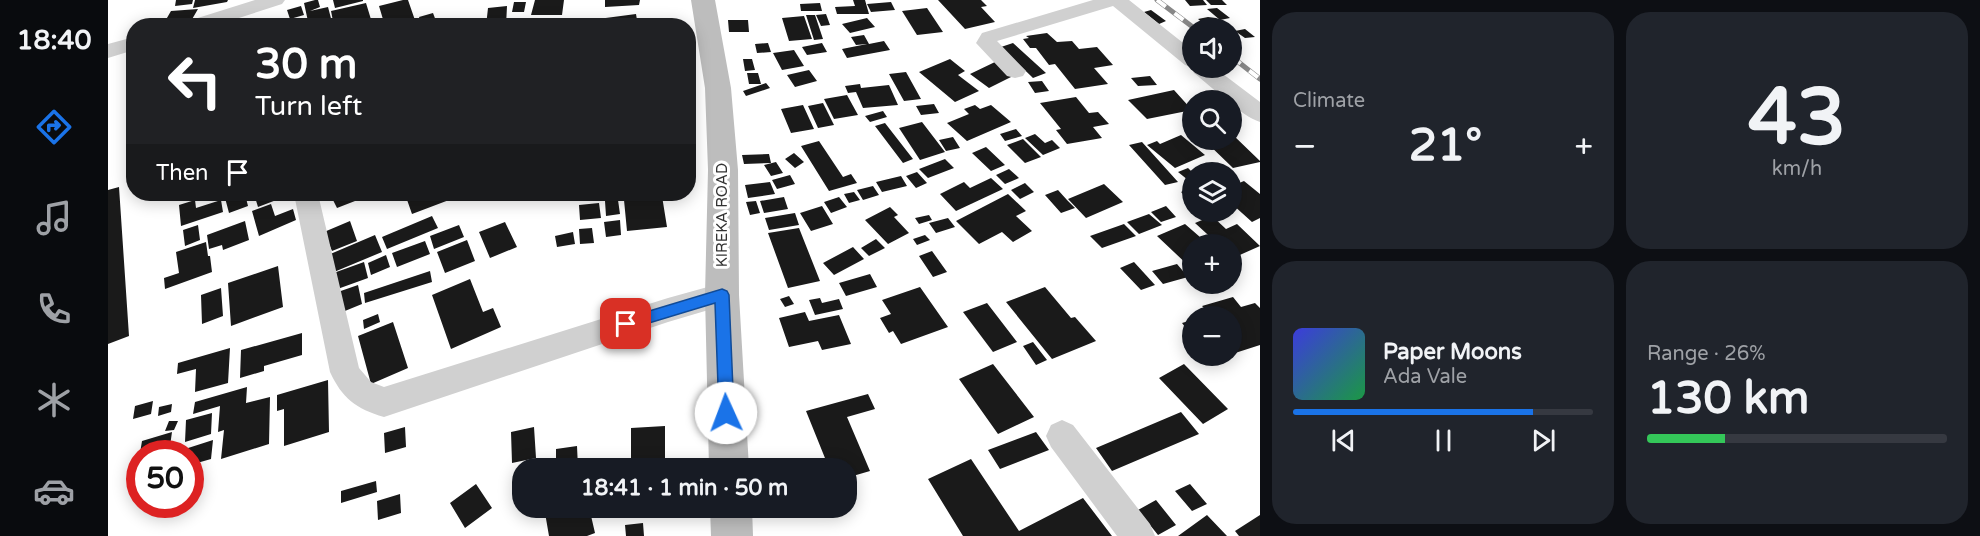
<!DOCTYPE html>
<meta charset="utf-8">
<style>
body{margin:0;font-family:"Varela Round",sans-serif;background:#20242c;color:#f1f3f6;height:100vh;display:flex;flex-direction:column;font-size:22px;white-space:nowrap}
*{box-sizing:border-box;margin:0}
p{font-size:20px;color:#9ea1a6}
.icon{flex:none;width:33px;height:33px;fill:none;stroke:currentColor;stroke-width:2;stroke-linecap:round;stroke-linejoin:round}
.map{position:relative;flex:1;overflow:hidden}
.panel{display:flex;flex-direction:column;gap:12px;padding:12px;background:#0d0f14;width:720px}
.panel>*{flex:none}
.banner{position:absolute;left:18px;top:18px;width:570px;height:183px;border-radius:24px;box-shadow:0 3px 15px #0003;background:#202124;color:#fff;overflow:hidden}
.controls{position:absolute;left:1074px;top:18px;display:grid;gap:12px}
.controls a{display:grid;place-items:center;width:60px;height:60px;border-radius:50%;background:#171b24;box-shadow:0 3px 15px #0003;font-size:30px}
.speed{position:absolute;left:18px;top:440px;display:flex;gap:12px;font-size:30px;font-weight:700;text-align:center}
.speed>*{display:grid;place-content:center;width:78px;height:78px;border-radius:50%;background:#171b24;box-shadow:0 3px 15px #0003;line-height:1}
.speed .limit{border:9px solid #d22;background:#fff;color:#111}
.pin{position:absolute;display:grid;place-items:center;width:51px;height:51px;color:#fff;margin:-26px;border-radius:12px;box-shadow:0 3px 9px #0006}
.me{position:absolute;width:66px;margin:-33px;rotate:358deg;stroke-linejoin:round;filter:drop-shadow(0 0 4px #0008)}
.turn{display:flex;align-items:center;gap:21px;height:126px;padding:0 30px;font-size:27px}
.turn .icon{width:78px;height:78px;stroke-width:2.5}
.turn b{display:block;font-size:42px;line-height:51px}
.then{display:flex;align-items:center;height:57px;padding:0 30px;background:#0003;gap:12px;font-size:22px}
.big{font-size:45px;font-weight:800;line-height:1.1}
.panel .widget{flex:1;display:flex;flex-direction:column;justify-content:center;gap:9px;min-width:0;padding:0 21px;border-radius:24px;background:#20242c}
.panel .dial{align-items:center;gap:0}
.dial b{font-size:78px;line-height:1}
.song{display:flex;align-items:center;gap:18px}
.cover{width:72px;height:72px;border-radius:9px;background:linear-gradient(135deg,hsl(240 70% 55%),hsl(140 70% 35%))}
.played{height:6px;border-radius:3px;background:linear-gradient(90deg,#1a73e8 80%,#363941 80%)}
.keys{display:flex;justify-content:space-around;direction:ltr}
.heat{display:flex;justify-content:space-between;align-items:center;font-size:33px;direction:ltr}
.charge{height:9px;border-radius:4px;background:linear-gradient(90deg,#34c759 26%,#363941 0)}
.panel .tiles{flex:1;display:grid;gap:12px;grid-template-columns:repeat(2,1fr)}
.trip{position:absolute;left:404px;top:458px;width:345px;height:60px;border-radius:24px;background:#171b24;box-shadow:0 3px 15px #0003;font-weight:800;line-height:60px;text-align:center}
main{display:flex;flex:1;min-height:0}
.tab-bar{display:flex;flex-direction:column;width:108px;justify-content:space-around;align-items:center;background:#090b0e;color:#9ea1a6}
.tab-bar .icon{width:42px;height:42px}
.tab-bar .selected{color:#1a73e8}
.tab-bar b{font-size:27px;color:#f1f3f6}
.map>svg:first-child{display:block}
.building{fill:#1a1a1a}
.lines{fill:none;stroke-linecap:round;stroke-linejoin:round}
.minor{fill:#d0d0d0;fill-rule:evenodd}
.secondary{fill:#bdbdbd;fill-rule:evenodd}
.rail-casing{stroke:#888;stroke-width:5}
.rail{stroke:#fff;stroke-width:4;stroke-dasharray:11;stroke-linecap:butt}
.route{fill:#1a73e8;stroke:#114b97;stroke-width:1.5}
.labels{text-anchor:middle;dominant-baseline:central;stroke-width:6;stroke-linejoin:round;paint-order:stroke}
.street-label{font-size:15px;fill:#333;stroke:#fff}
</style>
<main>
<nav class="tab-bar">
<b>18:40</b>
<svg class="icon selected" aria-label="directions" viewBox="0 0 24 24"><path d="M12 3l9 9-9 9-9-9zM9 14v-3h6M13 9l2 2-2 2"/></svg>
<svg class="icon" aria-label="music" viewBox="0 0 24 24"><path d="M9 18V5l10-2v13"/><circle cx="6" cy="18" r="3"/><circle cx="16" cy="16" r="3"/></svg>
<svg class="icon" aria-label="phone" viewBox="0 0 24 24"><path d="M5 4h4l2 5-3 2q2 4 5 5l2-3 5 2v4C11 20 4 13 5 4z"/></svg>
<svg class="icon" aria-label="climate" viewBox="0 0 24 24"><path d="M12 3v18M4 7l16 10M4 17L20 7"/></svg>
<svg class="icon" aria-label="car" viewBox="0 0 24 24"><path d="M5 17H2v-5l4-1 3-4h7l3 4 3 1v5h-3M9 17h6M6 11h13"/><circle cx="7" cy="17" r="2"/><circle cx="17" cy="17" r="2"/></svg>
</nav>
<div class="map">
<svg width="1152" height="536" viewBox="0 0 1152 536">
<rect width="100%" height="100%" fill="#fff"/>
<!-- building -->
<path class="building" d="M68,0H85L84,4L67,6Z
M87,0H120L119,2L85,8Z
M207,0H210L212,7L202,11L220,7L225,26H201L196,3Z
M225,0H255V1L227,8Z
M295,0H300L309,26H277L271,6Z
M427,0H456L454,15H423Z
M497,0H532L531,5L497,7Z
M745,0H757L761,14H729L727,7L747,6Z
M830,0H873L879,6L873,7L887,22L857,29Z
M1077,0H1095L1099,5L1082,6Z
M1098,0H1114L1119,5H1103Z
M406,2H418L416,12H404Z
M783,2L787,10L763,12L759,4Z
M258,3L265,26H226L223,11Z
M712,3L714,11H693L692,4Z
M193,6L196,15L182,19L179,10Z
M399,6L398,26H378L380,8Z
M819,8L835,32L809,35L794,11Z
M1109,8L1122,18L1112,20L1099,9Z
M90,9L83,21L56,23L63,11Z
M1043,10L1058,21L1051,24L1036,12Z
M325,13L328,21L313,24L311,17Z
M528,14L530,26H491L490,19Z
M718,14L722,25L713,26L708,15Z
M698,15H707L715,39L706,40Z
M696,16L704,39L681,41L674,18Z
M1100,17L1108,18L1114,23L1109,24L1114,28H1101L1090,19Z
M427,18H444L443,25H426Z
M759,18L767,27L742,33L734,24Z
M620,20H640L641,32H621Z
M1137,29L1147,37L1137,38L1127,31Z
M939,33L949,42L964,41L971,49L989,47L1005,65L986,68L1000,84L967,89L947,64L941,65L928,48H922L915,39L921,38L918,36Z
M756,35L761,44L776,41L782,50L739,58L734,49L759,44L748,45L743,37Z
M660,43L663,52L649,53L647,44Z
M714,43L719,52L699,55L694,47Z
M905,43L938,73L925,78L893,47Z
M686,50L696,66L674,70L665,53Z
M635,59H644L647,70L637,71Z
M842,59L857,71L850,75L871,91L847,102L811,72Z
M887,62L905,76L881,88L862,74Z
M701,70L709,81L687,87L679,75Z
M798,72L813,99L796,101L781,74Z
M639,73H650L653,84H641Z
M1042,76L1049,85L1030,86L1023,78Z
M934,81L941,91L927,93L920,82Z
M658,83L662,88L638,96L635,91Z
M752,84L753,88L781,85L790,105L755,108L748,92L740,93L737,86Z
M1066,90L1084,110L1039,119L1020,100Z
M739,95L750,115L726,119L716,99Z
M968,97L981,113L990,112L1001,124L985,127L994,138L959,144L948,130L953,129L932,103Z
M715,103L726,125L710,128L700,106Z
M826,104L831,113L813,115L808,106Z
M695,105L706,129L683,133L673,109Z
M867,105L872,109L883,105L903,122L859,141L839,123L861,114L856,109Z
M775,111L779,117L762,122L757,116Z
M814,122L837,152L812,160L791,128Z
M777,123L805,159L795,163L767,126Z
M908,129L914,136L897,141L892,134Z
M927,134L937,143L944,140L952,148L935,155L917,138Z
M1124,134L1152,161V162L1125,168L1096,140H1124Z
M1073,135L1097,155L1067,168L1039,145L1049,141L1052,144Z
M845,137L852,148L838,151L831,140Z
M915,139L933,157L917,163L899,145Z
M711,141L735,177L743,174L749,183L721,191L693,146Z
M1034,142L1070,182L1057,185L1021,145Z
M878,147L897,165L883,171L864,153Z
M686,153L696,162L687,168L677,159Z
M661,154L663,163L636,164L634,155Z
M837,159L846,168L820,178L811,169Z
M668,162L675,173L663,176L656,165Z
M1080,168L1084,172V178L1080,180L1070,172Z
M901,169L911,178L897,184L888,175Z
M809,172L819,183L808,188L798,176Z
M682,175L687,184L669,189L664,180Z
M793,176L799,186L774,192L768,182Z
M883,178L895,189L848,211L832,194L856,182L862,188Z
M1136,181L1152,194V218L1144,222L1124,204V186Z
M662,182L667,194L640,198L637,185Z
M917,183L926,192L912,199L903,190Z
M996,184L1015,202L978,218L960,199Z
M765,186L771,195L755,200L749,190Z
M11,187L21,336L0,344V190Z
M1084,187V202L1073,192Z
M950,190L959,200L967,208L953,213L937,195Z
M746,192L752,200L741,203L736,194Z
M116,194H137L140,206L121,213Z
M146,194H184L150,207Z
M240,194H243L247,201L229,208L225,200Z
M297,194H338L341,200L304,214Z
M900,194L918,211L908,216L924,231L905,242L894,232L871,244L848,221Z
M554,196L559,227L519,231L516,200Z
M676,197L680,209L656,213L652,201Z
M731,197L739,207L723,213L716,202Z
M87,200L88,208L113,200L115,212L73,226L71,205Z
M510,200L512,214L498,216L497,201Z
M648,201L652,213L642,215L638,202Z
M491,203L493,218L472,220L471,205Z
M163,204L167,216L185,209L188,220L151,236L144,211Z
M714,206L725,224L703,231L692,213Z
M1058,206L1068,217L1053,222L1043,212Z
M782,207L790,215L786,217L801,233L780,244L757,220Z
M687,213L691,225L661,230L657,218Z
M1041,214L1054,225L1031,234L1019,222Z
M821,215L824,220L811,224L807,218Z
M324,216L330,228L279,249L274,237Z
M1104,216L1118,229L1129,224L1152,246L1125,258L1124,244H1110L1087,223Z
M840,218L847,227L828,233L821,223Z
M512,220L513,235L498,237L496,222Z
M137,221L141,240L115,250L114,245L101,249L99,235Z
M242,221L249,241L224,251L216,232Z
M397,222L409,247L382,258L371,232Z
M1016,224L1028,236L994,248L982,236Z
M1077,224L1100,244H1084V269L1049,236Z
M90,225L92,240L77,246L75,230Z
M351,225L356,237L326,249L322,236Z
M484,228L486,243L472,244L471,229Z
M691,228L712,281L680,288L660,233Z
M465,232L467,244L449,247L447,236Z
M267,235L274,252L226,272L220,255Z
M817,235L822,240L809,245L805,239Z
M768,239L777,248L761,256L753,248Z
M359,240L367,261L337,273L329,252Z
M317,241L322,254L289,267L284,253Z
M98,242L100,256H102L104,272L57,289L56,278L71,273L68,252Z
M745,247L756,259L726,275L715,263Z
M824,251L839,272L825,277L811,256Z
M278,255L282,267L263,275L260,263Z
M256,262L260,278L224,291L220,275Z
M1026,262L1047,285L1033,290L1012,268Z
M1069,264L1080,277L1055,284L1044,271Z
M170,266L175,307L123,326L120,283Z
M322,271L324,282L257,303L256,293Z
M762,274L769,287L738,296L731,283Z
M362,279L375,312L385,308L393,327L343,349L324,295Z
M250,285L254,304L232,313L227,293Z
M812,287L840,327L793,344L785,331L781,333L772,318L783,314L774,300Z
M937,287L963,318L967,317L988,341L944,359L898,302Z
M113,288L115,316L94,324L93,295Z
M681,296L686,304L677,307L672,299Z
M1125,297L1133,307L1147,303L1152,308V345L1124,354V316H1104L1094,306Z
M712,298L714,303L731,299L735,309L707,315L701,300Z
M879,303L909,342L885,352L855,312Z
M697,312L701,321L731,315L743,344L714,350L710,341L681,347L671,318Z
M270,314L272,322L256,329L255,320Z
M1084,320V336L1074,323Z
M285,322L300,368L263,384L250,336Z
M194,333V355L156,366V371L132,378L133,350Z
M925,342L939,360L928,365L915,346Z
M122,348L120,383L87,392L88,369L69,374L70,363Z
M885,364L926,417L890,434L851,379Z
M1076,364L1120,409L1095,424L1051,378Z
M220,380L221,432L176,446V409L169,411V395Z
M139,387L138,403L162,397L161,444L113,459L116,430L110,432L112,406L85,414L87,402Z
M760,394L767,409L739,417L762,471L738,478V468H721L698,411Z
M45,401L43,414L25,419L27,406Z
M64,404L63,412L50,416L51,407Z
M1073,412L1091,434L1004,471L988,448Z
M104,413L103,434L77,442L78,420Z
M61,421H70L66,430L57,431Z
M557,426V459L523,461V428Z
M297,427L298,447L277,453L276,433Z
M426,427L428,458L404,463L403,432Z
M64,432L62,446L32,453L34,441Z
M928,432L941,450L892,469L880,450Z
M105,440L103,459L82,465V453H77V449Z
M469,446L470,468H441V463L448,462V449Z
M863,459L911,531L975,498L1004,536H855L820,479Z
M549,462V468H525V463Z
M268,481L269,492L233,503V491Z
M368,484L384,508L357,528L342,503Z
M1082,484L1099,504L1084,511L1067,491Z
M292,494L293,513L270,520L269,501Z
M1048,500L1068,525L1050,535L1030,510Z
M436,507H481L487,533L479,536H441Z
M529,507H552V517L529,518Z
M1099,515L1119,536H1070Z
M1152,515V536H1131L1127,531Z
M535,523L536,536H518L517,525Z"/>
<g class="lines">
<!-- minor -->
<path class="minor" d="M147,0H177L174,4L106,26H74L77,22Z
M985,0H1021L1084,50V68H1107L1152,102V122C1133,116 1104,87 1086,73L1084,67L1077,65L1005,6L889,41L918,71L915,76L907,78L899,76L868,43L874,33Z
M26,37V50L0,58V44Z
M186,194H210L251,368L263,382L276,387L560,298L614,283L624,287L628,295L624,303L560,322L276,417C248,409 234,398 222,372Z
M954,420L965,425L1042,524L1047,536H1009L943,447L938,436L943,425Z"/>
<!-- secondary -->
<path class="secondary" d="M583,0H607L623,88L630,170L631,295L641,468H601L597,295L600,170L597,88Z
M602,507H644L645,536H603Z"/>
<defs>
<path id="rail" d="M1049,0L1086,28
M1124,57L1152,79"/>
</defs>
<!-- rail casing -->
<use href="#rail" class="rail-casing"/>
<!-- rail -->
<use href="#rail" class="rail"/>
</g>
<!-- route -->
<path class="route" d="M614,289L619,291L621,295L626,413L624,418L618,421L613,418L611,413L607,303L518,330L513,328L511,324L513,320L518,318Z"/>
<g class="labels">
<!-- street labels -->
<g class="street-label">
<text transform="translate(614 215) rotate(-90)">KIREKA ROAD</text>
</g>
</g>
</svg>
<div class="controls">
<a><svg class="icon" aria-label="sound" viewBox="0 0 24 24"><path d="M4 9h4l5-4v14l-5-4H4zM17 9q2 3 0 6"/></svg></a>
<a><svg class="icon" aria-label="search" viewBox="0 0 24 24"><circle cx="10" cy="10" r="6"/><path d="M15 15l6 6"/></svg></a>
<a><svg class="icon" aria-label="layers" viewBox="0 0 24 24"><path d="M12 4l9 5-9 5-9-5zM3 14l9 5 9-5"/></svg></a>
<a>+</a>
<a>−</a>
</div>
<div class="speed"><div class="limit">50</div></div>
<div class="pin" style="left:518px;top:324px;background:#d93025"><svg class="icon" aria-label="arrive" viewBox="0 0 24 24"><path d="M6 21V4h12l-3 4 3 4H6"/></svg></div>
<svg class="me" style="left:618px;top:413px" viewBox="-20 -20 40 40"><circle r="19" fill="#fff"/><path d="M0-13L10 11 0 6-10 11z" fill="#1a73e8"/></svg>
<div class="trip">18:41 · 1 min · 50 m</div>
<div class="banner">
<div class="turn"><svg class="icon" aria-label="left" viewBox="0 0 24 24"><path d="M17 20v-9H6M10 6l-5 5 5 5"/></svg><div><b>30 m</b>Turn left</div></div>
<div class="then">Then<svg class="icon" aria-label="arrive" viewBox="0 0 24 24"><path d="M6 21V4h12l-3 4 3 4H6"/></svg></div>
</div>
</div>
<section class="panel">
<div class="tiles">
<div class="widget"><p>Climate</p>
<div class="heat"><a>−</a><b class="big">21°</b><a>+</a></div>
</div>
<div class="widget dial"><b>43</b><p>km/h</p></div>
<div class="widget">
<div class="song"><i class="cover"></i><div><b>Paper Moons</b><p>Ada Vale</p></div></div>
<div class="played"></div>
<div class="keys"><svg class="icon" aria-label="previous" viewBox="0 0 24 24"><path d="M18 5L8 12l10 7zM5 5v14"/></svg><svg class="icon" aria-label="pause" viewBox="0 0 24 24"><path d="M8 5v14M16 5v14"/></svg><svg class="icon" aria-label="next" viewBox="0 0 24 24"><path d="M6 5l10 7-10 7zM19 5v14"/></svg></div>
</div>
<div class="widget"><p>Range · 26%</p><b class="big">130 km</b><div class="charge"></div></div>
</div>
</section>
</main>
